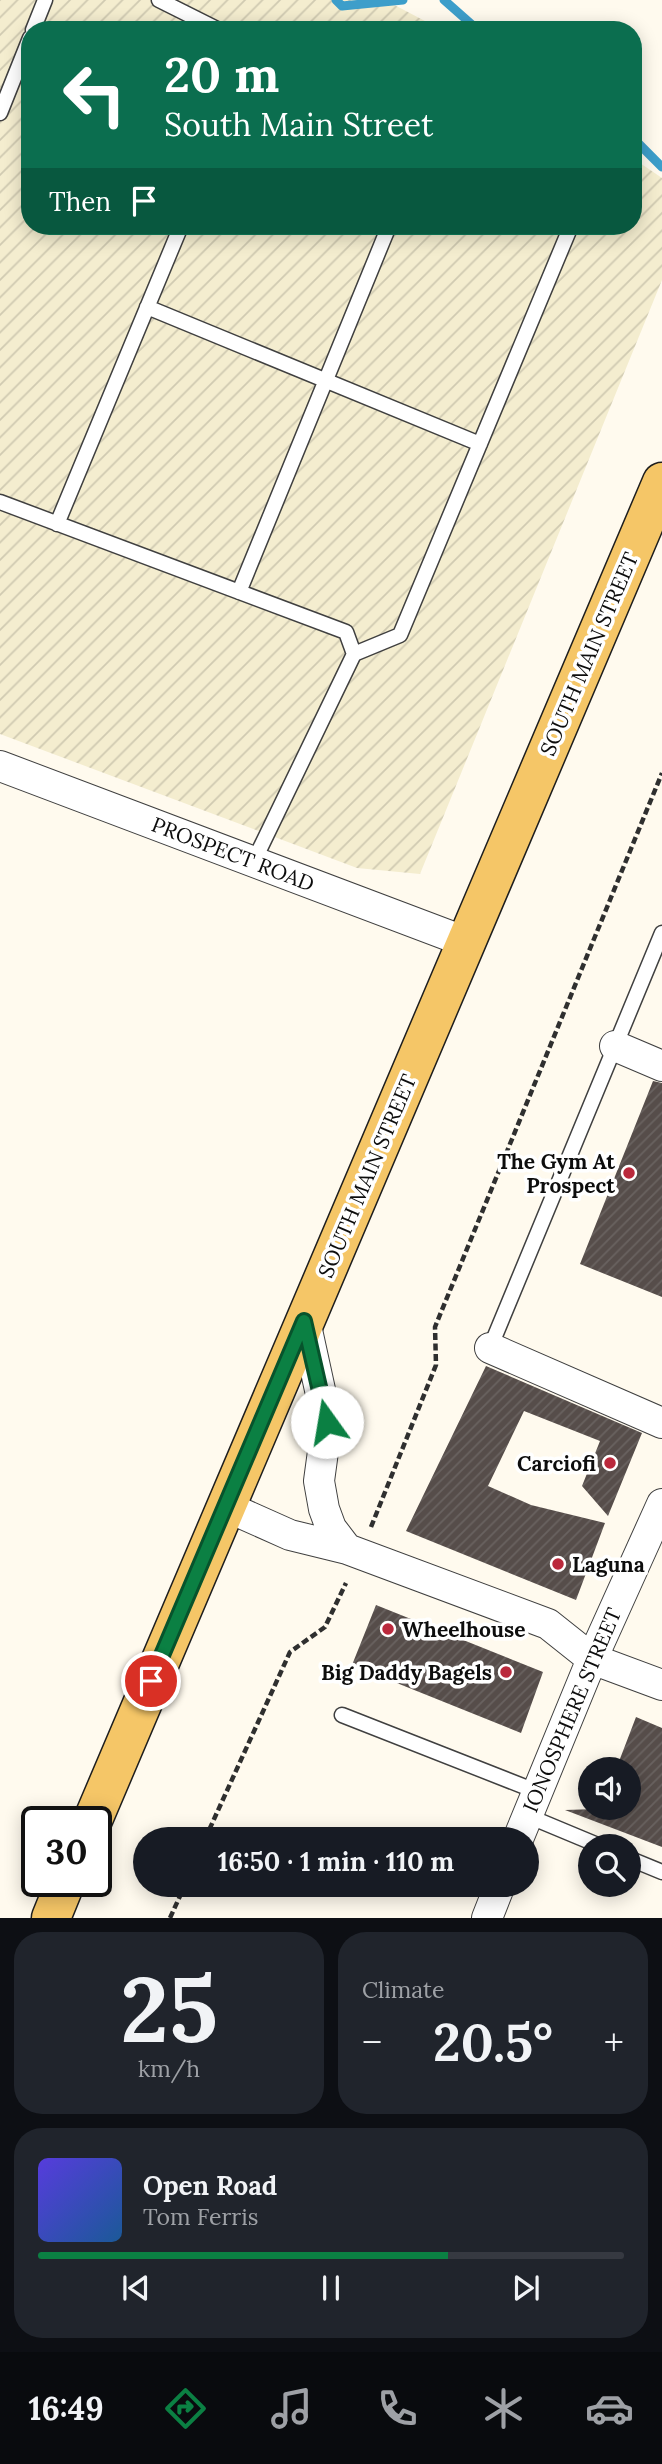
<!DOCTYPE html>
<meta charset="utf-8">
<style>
body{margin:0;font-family:Lora,serif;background:#20242c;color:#f1f3f6;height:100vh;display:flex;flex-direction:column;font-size:26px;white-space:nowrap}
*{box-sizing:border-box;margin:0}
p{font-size:23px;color:#9ea1a6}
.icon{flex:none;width:38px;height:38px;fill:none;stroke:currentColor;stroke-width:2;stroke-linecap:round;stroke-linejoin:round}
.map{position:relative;height:1918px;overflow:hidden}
.side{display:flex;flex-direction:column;gap:14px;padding:14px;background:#0d0f14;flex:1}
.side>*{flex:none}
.top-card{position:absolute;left:21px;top:21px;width:621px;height:214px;border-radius:28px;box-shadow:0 4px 18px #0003;background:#0b6e4f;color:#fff;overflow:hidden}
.fabs{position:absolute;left:578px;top:1757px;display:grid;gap:14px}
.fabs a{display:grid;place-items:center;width:63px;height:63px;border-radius:50%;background:#171b24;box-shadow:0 4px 18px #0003;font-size:35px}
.speed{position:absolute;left:21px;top:1806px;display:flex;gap:14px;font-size:35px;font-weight:700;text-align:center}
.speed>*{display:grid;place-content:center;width:91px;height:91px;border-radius:50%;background:#171b24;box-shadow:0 4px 18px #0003;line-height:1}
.speed .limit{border:4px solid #111;border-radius:10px;background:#fff;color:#111}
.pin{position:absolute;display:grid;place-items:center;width:60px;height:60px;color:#fff;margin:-30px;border:4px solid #fff;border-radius:50%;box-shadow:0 2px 7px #0007}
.me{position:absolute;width:77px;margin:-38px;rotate:347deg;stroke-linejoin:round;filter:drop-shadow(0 0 5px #0008)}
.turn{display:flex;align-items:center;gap:24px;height:147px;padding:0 28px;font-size:32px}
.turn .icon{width:91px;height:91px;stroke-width:2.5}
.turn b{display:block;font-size:49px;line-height:60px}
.then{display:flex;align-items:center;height:66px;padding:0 28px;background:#0003;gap:14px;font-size:26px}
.big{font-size:52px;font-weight:700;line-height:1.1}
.side .card{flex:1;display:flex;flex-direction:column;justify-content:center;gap:10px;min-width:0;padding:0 24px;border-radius:28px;background:#20242c}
.side .dial{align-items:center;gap:0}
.dial b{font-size:91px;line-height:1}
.song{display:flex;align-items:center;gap:21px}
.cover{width:84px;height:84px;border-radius:10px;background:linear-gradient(135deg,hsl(250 70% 55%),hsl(210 70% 35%))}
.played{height:7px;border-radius:4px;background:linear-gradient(90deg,#0b8043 70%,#363941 70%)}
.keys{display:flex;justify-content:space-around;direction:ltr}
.heat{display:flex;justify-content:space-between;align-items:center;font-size:38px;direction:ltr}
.side .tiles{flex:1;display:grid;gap:14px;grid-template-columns:1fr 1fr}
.card:last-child{grid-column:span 2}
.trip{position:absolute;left:133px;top:1827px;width:406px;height:70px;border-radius:35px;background:#171b24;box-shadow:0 4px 18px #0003;font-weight:700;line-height:70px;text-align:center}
.dock{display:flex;height:112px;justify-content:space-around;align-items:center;background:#090b0e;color:#9ea1a6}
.dock .icon{width:49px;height:49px}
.dock .current{color:#0b8043}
.dock b{font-size:32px;color:#f1f3f6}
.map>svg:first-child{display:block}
.farmland{fill:url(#farmland-furrows)}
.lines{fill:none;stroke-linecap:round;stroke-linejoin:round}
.stream{stroke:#3d9eca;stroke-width:9}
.building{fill:url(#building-hatch)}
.lane-casing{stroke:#404040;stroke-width:17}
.street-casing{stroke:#404040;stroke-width:32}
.primary-casing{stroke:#1e1e1e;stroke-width:41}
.path{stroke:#2f2f2f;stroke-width:4.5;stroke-dasharray:7 3.5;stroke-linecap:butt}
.lane{stroke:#fff;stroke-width:14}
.street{stroke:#fff;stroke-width:30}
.primary{stroke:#f5c667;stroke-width:38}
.route-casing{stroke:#07532c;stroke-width:18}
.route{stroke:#0b8043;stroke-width:12}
.poi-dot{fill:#ba293c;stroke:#fff;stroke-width:2.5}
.labels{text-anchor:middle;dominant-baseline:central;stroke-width:7;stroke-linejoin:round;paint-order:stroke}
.street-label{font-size:21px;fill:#0d0d0d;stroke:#fff}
.poi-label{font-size:21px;font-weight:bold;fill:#0d0d0d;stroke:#fff;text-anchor:end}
</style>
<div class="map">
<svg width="662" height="1918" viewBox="0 0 662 1918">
<defs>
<pattern id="farmland-furrows" width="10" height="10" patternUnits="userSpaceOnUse" patternTransform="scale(1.75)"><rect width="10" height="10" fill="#f4edcf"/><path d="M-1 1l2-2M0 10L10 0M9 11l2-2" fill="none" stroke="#d0cab1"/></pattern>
<pattern id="building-hatch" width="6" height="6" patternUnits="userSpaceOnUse" patternTransform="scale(1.75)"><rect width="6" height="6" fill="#564d4a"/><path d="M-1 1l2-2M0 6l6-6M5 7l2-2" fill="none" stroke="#696260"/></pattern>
</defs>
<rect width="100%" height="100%" fill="#fffaee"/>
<!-- farmland -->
<path class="farmland" d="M0,0H385L442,30H30V226H634V159L662,178V280L420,874L357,868L0,734Z"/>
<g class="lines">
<!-- stream -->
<path class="stream" d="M336,0L342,6L403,0
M444,0L478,30
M634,139L662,167"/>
</g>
<!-- building -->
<path class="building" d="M653,1081L662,1083V1297L580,1264Z
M486,1366L642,1433L608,1516L582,1486L600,1441L524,1411L488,1486L531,1505L605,1523L576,1600L406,1531Z
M376,1605L543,1672L521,1733L352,1665Z
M636,1717L662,1728V1847L565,1810L628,1808V1768L618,1764Z"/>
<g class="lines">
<defs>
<path id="lane" d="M159,0L219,30
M33,30L45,0
M0,113L30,38
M147,307L480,444
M0,502L346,632L354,654L254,861
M57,524L181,226
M239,592L389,226
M354,654L400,635L571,226
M490,1348L662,933
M342,1715L538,1792
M528,1816L600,1846
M628,1858L662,1872"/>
<path id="street" d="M0,766L466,942
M615,1046L662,1066
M305,1321L327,1422L319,1481L324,1509L331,1528L347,1549
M490,1348L662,1423
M225,1506L290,1535L347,1549L548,1624L592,1659L662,1685
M518,1839L592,1659L662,1504
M487,1918L500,1885"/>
<path id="primary" d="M92,1822L662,482
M51,1918L66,1881"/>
</defs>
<!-- lane casing -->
<use href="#lane" class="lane-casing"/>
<!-- street casing -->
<use href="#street" class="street-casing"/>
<!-- primary casing -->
<use href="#primary" class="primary-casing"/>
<!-- path -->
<path class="path" d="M371,1527L436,1365L435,1327L662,773
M205,1839L290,1652L325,1627L346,1583
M170,1918L185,1885"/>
<!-- lane -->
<use href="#lane" class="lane"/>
<!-- street -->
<use href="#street" class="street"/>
<!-- primary -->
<use href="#primary" class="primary"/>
</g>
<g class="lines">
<defs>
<path id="route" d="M151,1681L304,1321L327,1422"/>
</defs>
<!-- route casing -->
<use href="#route" class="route-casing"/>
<!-- route -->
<use href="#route" class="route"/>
</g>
<!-- markers -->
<g class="poi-dot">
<circle cx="629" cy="1173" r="7"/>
<circle cx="610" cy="1463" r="7"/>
<circle cx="558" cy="1564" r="7"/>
<circle cx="388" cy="1629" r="7"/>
<circle cx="506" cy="1672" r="7"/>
</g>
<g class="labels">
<!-- street labels -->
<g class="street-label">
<text transform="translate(589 654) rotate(-67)">SOUTH MAIN STREET</text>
<text transform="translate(233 854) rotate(21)">PROSPECT ROAD</text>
<text transform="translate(367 1176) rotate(-67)">SOUTH MAIN STREET</text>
<text transform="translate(572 1710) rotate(-67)">IONOSPHERE STREET</text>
</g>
<!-- poi labels -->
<g class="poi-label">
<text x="615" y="1161">The Gym At<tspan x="615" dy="24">Prospect</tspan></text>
<text x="596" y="1463">Carciofi</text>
<text x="572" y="1564" text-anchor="start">Laguna</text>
<text x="402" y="1629" text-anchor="start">Wheelhouse</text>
<text x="492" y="1672">Big Daddy Bagels</text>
</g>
</g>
</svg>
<div class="fabs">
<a><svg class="icon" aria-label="sound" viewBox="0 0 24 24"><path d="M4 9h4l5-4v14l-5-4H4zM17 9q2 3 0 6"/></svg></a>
<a><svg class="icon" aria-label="search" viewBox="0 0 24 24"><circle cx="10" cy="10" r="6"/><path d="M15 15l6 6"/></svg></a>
</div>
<div class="speed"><div class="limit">30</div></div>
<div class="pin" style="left:151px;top:1681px;background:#d93025"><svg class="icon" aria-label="arrive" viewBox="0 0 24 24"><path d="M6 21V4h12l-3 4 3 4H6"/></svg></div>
<svg class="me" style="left:327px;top:1422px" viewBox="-20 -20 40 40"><circle r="19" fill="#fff"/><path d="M0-13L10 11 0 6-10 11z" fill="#0b8043"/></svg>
<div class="trip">16:50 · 1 min · 110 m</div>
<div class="top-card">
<div class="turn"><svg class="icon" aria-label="left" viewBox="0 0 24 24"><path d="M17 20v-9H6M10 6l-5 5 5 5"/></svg><div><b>20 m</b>South Main Street</div></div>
<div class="then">Then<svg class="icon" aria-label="arrive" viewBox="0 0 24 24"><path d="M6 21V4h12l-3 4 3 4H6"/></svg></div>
</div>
</div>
<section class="side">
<div class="tiles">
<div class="card dial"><b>25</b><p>km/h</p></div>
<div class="card"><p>Climate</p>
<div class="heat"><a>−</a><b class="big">20.5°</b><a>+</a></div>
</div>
<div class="card">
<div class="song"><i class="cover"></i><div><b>Open Road</b><p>Tom Ferris</p></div></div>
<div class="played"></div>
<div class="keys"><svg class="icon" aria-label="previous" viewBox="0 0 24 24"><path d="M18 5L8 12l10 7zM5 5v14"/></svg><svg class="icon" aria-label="pause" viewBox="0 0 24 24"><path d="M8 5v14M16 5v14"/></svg><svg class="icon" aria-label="next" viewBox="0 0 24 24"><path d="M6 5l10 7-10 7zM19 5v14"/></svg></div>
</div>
</div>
</section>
<nav class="dock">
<b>16:49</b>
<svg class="icon current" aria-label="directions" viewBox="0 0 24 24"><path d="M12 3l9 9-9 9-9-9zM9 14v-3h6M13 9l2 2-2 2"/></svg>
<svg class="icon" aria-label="music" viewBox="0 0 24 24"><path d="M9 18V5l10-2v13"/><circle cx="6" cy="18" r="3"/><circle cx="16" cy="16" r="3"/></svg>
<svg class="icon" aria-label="phone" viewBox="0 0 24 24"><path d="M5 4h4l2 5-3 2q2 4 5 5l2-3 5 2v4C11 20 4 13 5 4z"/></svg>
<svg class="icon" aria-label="climate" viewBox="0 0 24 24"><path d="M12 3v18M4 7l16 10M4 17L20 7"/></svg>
<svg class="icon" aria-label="car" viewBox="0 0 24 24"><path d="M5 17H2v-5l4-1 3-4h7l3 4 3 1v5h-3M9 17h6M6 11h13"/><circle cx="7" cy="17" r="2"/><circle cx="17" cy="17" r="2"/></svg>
</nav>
